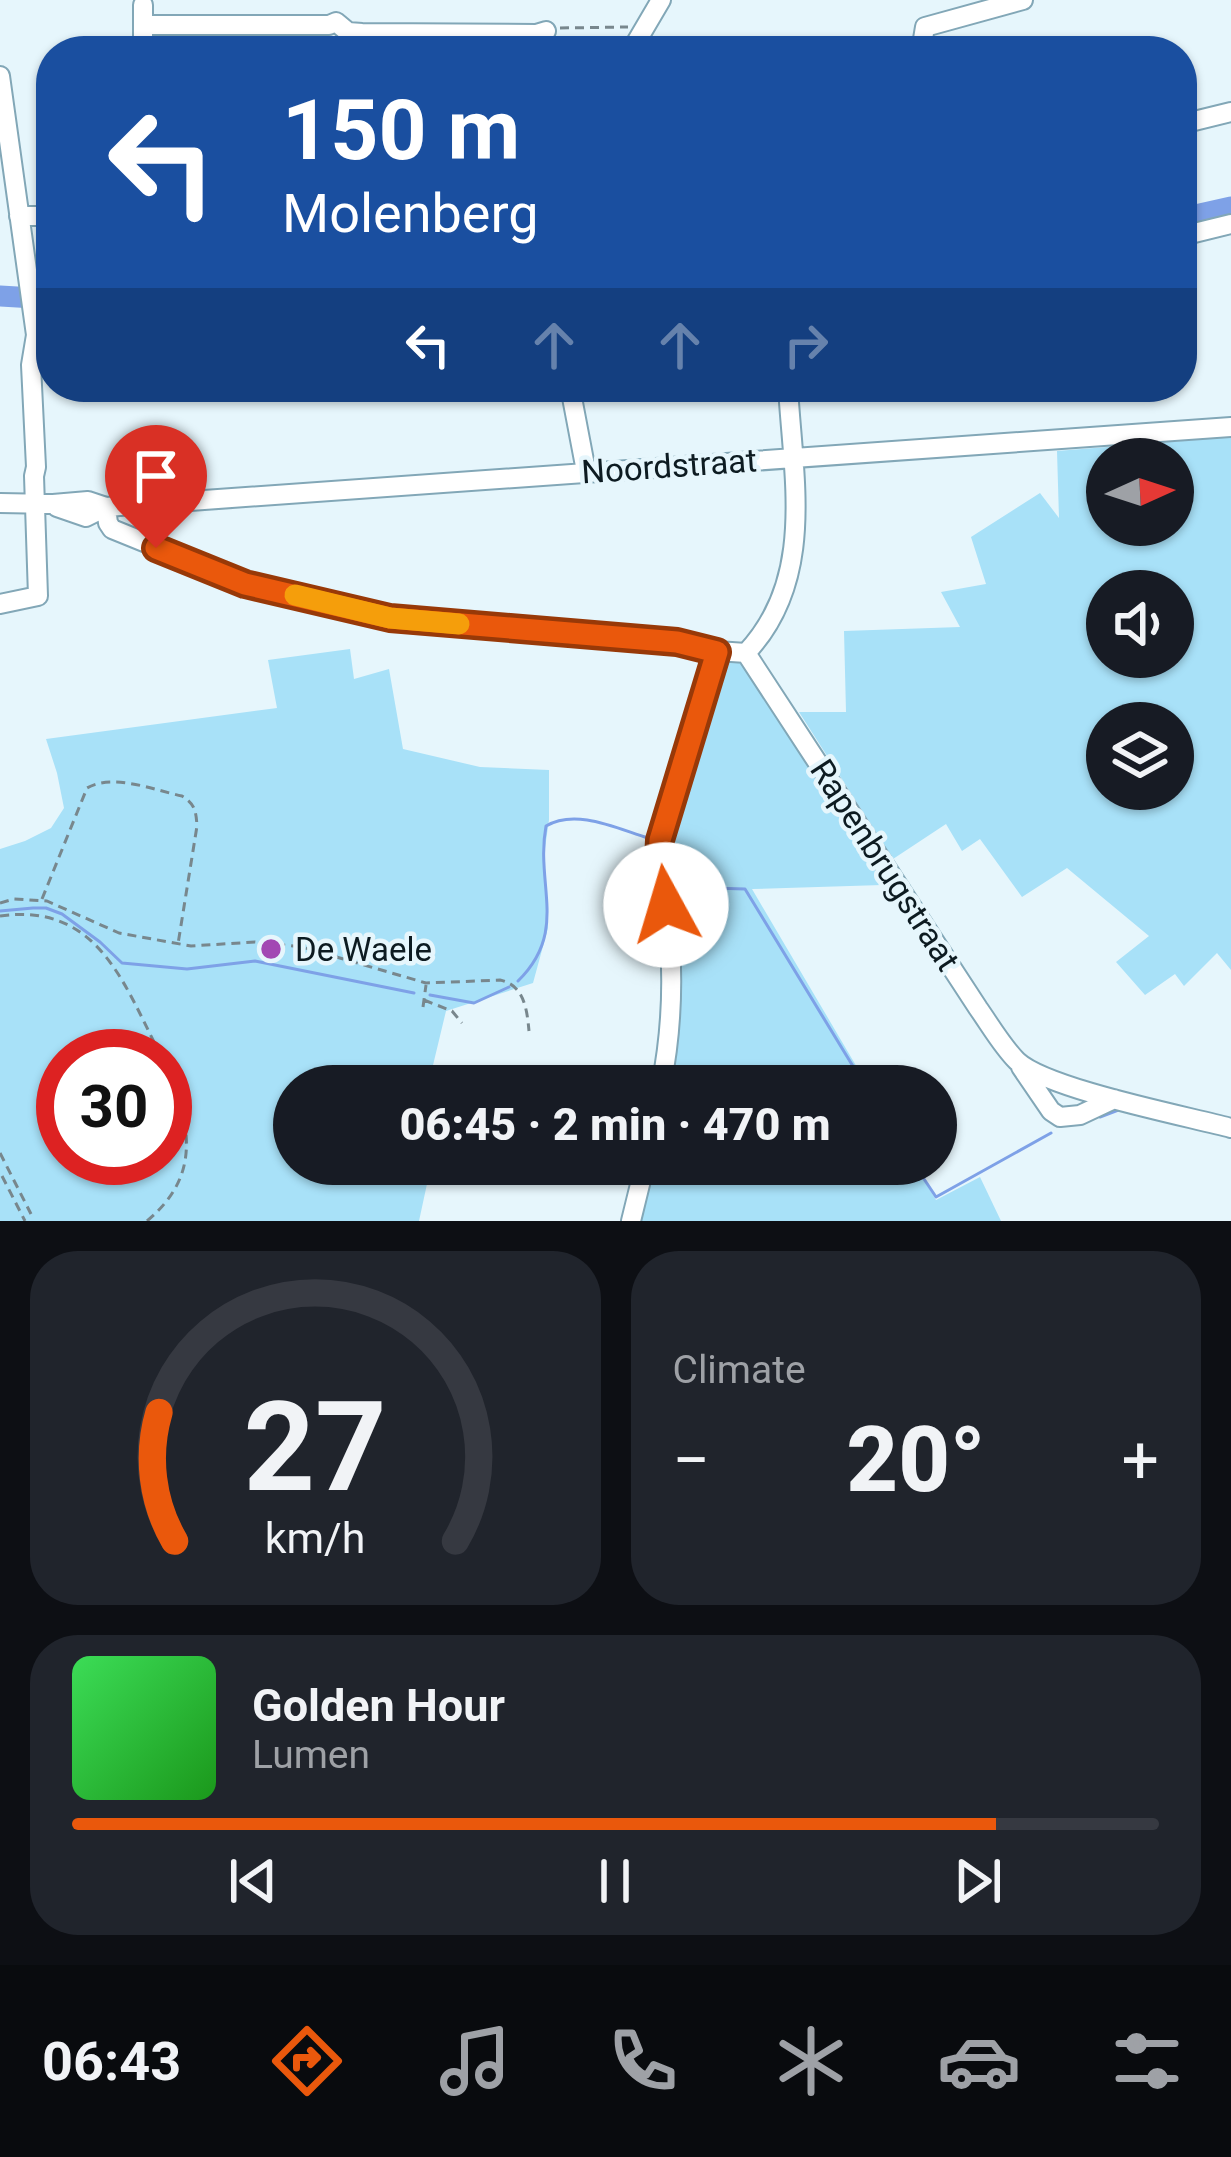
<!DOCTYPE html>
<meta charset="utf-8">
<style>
body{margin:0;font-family:Roboto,sans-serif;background:#20242c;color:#f1f3f6;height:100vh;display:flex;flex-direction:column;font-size:45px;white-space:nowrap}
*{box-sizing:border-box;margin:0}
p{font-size:39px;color:#9ea1a6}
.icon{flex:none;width:66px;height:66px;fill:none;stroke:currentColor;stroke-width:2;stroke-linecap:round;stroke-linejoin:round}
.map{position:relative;height:1221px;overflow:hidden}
.drawer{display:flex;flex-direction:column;gap:30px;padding:30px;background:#0d0f14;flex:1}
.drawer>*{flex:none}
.guide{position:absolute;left:36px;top:36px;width:1161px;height:366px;border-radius:48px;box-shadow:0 3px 9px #0004;background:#1a4fa0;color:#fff;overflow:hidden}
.needle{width:78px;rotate:87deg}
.tools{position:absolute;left:1086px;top:438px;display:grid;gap:24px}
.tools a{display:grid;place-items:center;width:108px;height:108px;border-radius:50%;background:#171b24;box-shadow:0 3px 9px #0004;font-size:60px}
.speed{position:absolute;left:36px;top:1029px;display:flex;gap:24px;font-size:60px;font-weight:700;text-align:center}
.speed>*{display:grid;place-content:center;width:156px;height:156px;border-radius:50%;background:#171b24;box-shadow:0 3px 9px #0004;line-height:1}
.speed .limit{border:18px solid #d22;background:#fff;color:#111}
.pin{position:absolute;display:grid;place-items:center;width:102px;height:102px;color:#fff;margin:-123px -51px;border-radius:50% 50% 50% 0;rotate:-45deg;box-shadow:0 0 12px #0007}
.pin .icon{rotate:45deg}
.me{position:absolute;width:132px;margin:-66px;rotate:354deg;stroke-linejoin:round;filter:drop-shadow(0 0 9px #0008)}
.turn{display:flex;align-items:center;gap:42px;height:252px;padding:0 48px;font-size:54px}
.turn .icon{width:156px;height:156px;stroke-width:2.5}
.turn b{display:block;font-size:84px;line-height:102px}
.lanes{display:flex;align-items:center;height:114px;padding:0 48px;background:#0003;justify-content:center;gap:60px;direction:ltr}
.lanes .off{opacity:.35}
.big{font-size:90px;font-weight:800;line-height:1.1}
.drawer .tile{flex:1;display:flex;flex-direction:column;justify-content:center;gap:18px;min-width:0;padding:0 42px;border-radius:48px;background:#20242c}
.drawer .dial{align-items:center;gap:0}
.dial svg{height:312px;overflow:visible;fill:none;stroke:#363941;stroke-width:7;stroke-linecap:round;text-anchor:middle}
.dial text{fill:#f1f3f6;stroke:none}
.song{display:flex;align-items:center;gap:36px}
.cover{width:144px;height:144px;border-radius:18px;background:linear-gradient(135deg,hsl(130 70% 55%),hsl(120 70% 35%))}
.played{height:12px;border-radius:6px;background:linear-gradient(90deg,#ea580c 85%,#363941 85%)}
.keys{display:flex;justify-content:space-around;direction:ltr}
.heat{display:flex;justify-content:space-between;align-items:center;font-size:66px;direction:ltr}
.drawer .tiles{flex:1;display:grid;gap:30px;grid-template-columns:1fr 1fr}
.tile:last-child{grid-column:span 2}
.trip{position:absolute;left:273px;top:1065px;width:684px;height:120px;border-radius:60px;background:#171b24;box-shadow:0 3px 9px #0004;font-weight:800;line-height:120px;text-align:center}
.tab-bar{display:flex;height:192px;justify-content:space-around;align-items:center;background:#090b0e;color:#9ea1a6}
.tab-bar .icon{width:84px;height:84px}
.tab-bar .current{color:#ea580c}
.tab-bar b{font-size:54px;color:#f1f3f6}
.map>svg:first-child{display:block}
.green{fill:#a8e1f8;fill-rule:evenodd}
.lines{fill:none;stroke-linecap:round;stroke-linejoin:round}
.stream{stroke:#7ea1e7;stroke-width:3}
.river{stroke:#7ea1e7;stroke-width:21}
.minor-casing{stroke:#82a7b7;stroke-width:22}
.path{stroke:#78878d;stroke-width:3;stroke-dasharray:9 6;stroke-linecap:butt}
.minor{stroke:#fff;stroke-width:18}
.route-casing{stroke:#983908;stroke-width:30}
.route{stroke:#ea580c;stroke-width:21}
.slow{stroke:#f59e0b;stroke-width:21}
.poi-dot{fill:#a248b3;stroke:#e6f6fc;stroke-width:4.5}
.labels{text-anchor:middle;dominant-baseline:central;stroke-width:9;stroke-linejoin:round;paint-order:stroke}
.street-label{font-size:33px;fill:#0d1b21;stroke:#e6f6fc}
.poi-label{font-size:33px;fill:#0d1b21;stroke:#e6f6fc;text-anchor:start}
</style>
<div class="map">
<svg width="1231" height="1221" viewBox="0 0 1231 1221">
<rect width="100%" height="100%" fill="#e6f6fc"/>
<!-- green -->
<path class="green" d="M1231,437V970L1217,953L1184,986L1175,974L1145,995L1116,962L1149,936L1067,868L1022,897L980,839L962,851L946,824L893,859L799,712H846L844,631L960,627L941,592L986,584L971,537L1040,493L1059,518L1057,451ZM1107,459H1173V525H1107ZM1107,591H1173V657H1107ZM1107,723H1173V789H1107Z
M350,649L354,679L389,669L403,749L480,767L549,770V820L544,855L548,928L533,983L446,1011L428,1086H294V1164H410L411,1167L430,1170L419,1221H0V849L25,841L51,828L64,808L57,773L46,739L277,708L268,660ZM63,1056H165V1158H63Z
M726,659L741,660L903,907L897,911L882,885L752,889L868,1086H667L666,875L669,839L721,663Z
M653,1164H914L936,1200L980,1177L1001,1221H638Z"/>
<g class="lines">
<!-- stream -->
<path class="stream" d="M678,887L745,889L865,1086
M0,911L33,908H46L62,914L100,942L122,963L187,969L255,961L414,993
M518,981C569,931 535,885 546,826C576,808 618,829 648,838
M430,995L474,1003L509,987
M1100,1117L1121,1109
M914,1164L936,1197L1051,1133"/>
<!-- river -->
<path class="river" d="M1182,218L1231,207
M0,296L51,299"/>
<defs>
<path id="minor" d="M144,25H329L336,22L348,32L362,33L536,34L546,31
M143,48V5
M631,51L661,0
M921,51L925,27L1023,0
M0,76L36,335L31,365L36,467L34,476L38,596L0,604
M1182,124L1231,112
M19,216H51
M1182,236L1231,224
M570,387L586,471
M788,387C793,478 816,579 746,653L978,1008C990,1025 1002,1046 1017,1061C1047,1089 1186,1116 1231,1128
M0,503L53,504L88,501L106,507L1231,427
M57,507L86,517L106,507
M106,507L108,523L112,529L245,583L390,618L677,642L717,651L746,653
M1021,1067L1051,1111L1060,1117L1080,1115L1114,1099
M661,1086C670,1041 673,990 670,944C667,909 658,875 660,840L717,651
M631,1221L645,1164"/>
</defs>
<!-- minor casing -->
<use href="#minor" class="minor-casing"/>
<!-- path -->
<path class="path" d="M560,28L628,27
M42,899L87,788C113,773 154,790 182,796C195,804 196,811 197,826L178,944
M0,903L14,899L47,901L119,933L191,946L255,942L302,947L426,983L500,980C524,985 527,1009 529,1031
M0,916C98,902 124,984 161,1056
M424,1000L452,1011L462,1023
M423,1007L426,985
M0,1153L31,1214
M2,1176L25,1221
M147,1221C202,1175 191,1124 165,1065"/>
<!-- minor -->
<use href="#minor" class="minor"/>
</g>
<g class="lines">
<defs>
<path id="route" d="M156,548L245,584L390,618L677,642L717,652L660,840L659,859L666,905"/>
</defs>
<!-- route casing -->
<use href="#route" class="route-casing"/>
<!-- route -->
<use href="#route" class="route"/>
<!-- slow -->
<path class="slow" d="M295,595L390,618L459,624"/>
</g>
<!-- markers -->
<circle class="poi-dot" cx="271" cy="949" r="12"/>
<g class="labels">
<!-- street labels -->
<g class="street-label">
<text transform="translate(669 466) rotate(-4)">Noordstraat</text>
<text transform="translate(885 865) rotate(57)">Rapenbrugstraat</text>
</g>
<!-- poi labels -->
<g class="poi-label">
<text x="295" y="949">De Waele</text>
</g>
</g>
</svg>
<div class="tools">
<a><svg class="needle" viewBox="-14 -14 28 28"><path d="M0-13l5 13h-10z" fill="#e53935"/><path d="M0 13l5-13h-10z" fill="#9ea1a6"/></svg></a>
<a><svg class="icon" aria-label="sound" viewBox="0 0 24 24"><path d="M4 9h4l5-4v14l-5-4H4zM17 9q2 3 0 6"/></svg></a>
<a><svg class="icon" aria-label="layers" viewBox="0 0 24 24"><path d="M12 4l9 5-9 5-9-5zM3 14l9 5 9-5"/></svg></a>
</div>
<div class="speed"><div class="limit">30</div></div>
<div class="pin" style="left:156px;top:548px;background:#d93025"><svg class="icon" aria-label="arrive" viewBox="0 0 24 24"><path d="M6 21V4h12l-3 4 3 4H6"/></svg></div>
<svg class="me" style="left:666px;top:905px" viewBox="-20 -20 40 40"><circle r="19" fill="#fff"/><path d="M0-13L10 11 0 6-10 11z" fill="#ea580c"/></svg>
<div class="trip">06:45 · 2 min · 470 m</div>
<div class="guide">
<div class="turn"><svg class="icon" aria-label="left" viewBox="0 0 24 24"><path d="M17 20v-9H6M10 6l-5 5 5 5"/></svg><div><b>150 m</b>Molenberg</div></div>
<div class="lanes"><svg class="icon" aria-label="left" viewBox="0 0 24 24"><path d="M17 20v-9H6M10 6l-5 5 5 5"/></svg><svg class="icon off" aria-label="ahead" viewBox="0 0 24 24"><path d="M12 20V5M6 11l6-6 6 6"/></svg><svg class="icon off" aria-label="ahead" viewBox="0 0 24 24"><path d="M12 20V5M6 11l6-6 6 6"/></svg><svg class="icon off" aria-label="right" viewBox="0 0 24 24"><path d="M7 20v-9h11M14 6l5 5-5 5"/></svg></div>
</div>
</div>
<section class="drawer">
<div class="tiles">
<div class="tile dial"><svg viewBox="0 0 100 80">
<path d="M14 69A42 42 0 1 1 86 69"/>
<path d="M14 69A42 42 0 0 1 10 36" stroke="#ea580c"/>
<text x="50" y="56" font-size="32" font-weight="700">27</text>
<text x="50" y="72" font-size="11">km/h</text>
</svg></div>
<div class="tile"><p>Climate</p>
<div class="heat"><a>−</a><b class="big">20°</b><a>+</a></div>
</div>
<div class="tile">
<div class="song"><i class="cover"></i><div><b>Golden Hour</b><p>Lumen</p></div></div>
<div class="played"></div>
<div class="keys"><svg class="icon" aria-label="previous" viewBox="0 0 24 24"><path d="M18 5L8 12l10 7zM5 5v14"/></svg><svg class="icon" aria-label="pause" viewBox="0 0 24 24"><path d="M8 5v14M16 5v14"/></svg><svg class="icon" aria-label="next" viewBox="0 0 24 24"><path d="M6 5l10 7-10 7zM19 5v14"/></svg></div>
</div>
</div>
</section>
<nav class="tab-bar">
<b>06:43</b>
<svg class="icon current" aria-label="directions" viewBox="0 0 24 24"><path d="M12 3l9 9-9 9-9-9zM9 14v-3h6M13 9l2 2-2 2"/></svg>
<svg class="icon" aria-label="music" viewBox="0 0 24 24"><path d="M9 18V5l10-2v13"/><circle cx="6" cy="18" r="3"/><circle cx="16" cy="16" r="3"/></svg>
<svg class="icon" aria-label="phone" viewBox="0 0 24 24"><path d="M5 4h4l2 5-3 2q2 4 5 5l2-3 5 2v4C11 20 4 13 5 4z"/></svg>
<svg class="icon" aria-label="climate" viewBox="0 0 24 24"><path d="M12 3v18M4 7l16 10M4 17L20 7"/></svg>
<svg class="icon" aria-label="car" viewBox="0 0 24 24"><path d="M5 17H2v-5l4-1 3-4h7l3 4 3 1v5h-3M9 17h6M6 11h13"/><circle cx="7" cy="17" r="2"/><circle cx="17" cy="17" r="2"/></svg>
<svg class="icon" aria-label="filters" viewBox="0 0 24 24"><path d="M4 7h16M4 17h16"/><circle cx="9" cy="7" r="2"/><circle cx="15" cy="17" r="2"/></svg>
</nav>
